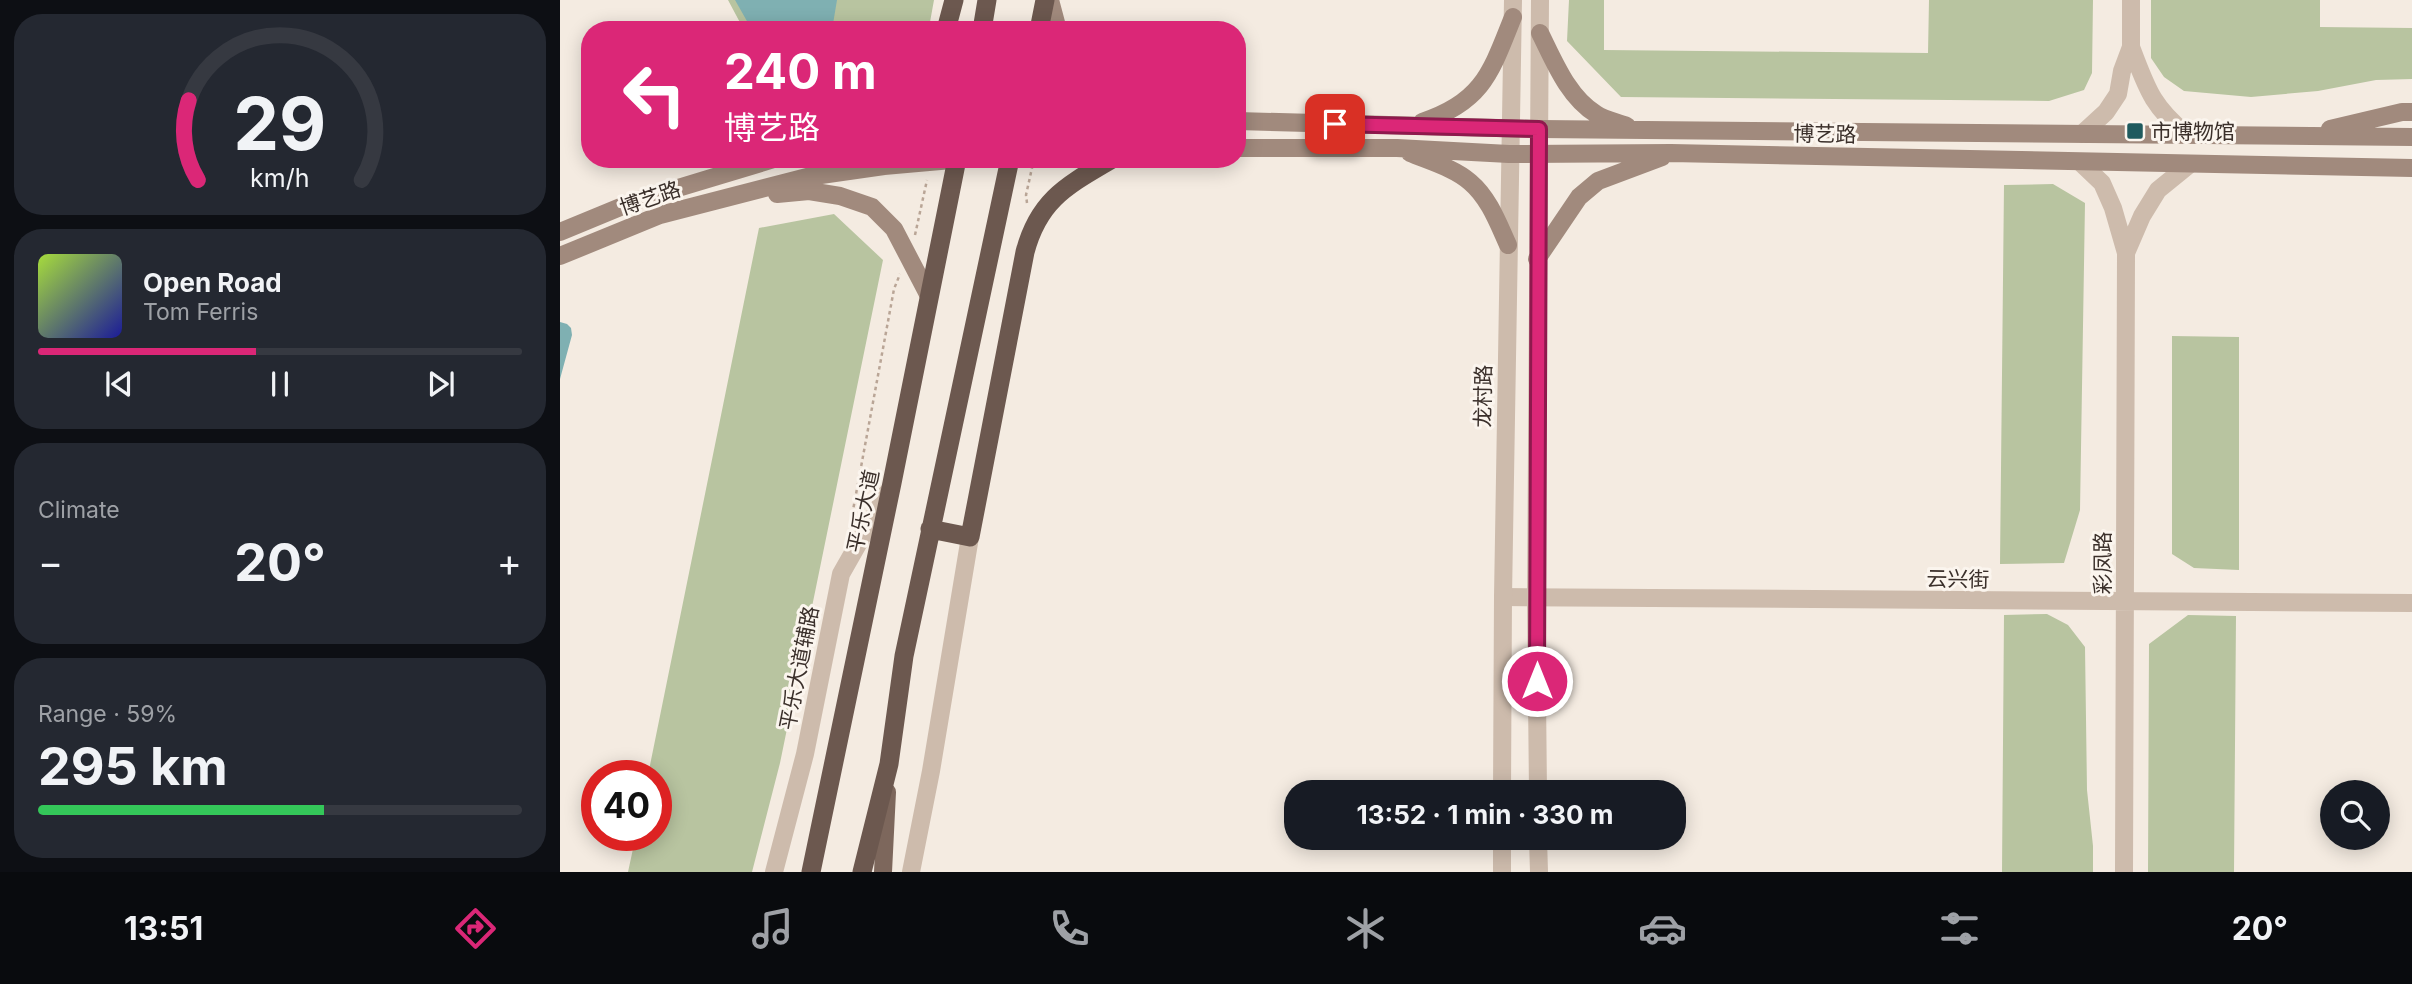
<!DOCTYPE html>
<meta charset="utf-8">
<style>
body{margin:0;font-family:Inter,"Noto Sans SC",sans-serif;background:#242831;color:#f1f3f6;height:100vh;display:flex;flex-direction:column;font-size:26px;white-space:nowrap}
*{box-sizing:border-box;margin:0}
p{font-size:23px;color:#9ea1a6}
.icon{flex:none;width:38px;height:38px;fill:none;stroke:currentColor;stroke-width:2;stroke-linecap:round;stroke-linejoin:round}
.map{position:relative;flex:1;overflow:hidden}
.sheet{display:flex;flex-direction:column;gap:14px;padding:14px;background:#0d0f14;width:560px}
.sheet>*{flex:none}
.guide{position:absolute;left:21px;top:21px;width:665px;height:147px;border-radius:28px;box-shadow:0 4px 18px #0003;background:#db2777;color:#fff;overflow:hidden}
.fabs{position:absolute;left:1760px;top:780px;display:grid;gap:14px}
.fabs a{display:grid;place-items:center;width:70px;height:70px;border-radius:50%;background:#171b24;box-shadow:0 4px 18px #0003;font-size:35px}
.speed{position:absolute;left:21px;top:760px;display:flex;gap:14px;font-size:35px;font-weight:700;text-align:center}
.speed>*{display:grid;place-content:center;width:91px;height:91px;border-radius:50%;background:#171b24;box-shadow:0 4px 18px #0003;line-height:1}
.speed .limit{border:10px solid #d22;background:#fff;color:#111}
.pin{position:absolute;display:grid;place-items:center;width:60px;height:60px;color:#fff;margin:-30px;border-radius:14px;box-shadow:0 4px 10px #0006}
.me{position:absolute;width:77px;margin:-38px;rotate:0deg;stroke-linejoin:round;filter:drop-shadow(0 0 5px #0008)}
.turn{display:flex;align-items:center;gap:24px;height:147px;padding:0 28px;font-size:32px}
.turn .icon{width:91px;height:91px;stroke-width:2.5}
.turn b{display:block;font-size:49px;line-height:60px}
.big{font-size:52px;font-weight:700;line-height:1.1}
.sheet .card{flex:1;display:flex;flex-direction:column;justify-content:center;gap:10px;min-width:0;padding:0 24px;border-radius:28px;background:#242831}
.sheet .dial{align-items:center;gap:0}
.dial svg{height:182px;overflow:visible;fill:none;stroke:#363941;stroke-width:7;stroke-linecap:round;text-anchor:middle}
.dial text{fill:#f1f3f6;stroke:none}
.song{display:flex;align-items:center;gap:21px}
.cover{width:84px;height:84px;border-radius:10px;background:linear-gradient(135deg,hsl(80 70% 55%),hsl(240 70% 35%))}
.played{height:7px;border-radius:4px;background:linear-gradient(90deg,#db2777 45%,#363941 45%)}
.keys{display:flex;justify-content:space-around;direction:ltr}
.heat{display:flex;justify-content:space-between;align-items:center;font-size:38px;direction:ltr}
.charge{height:10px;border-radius:5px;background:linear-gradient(90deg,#34c759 59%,#363941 0)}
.trip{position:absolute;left:724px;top:780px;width:402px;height:70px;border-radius:28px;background:#171b24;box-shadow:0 4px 18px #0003;font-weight:700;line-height:70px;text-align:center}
.dock{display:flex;height:112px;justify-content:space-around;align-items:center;background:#090b0e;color:#9ea1a6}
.dock .icon{width:49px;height:49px}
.dock .on{color:#db2777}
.dock b{font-size:32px;color:#f1f3f6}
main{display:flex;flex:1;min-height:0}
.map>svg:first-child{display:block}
.green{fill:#b8c4a0}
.water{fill:#7fb0b2}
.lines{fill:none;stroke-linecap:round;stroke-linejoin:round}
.path{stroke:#b9a596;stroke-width:2.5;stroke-dasharray:3.5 3.5;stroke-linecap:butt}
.minor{stroke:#cdbbac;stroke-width:18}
.tertiary{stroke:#cdbbac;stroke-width:18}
.secondary{stroke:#a18a7d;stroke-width:18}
.primary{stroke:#7d675c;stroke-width:18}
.trunk{stroke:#6c584f;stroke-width:19}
.route-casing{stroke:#8e194d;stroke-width:18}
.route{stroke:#db2777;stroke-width:12}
.poi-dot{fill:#1f5a5e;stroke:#fbf5ee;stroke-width:2.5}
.labels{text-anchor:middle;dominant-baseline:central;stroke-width:6;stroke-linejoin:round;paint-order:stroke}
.poi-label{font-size:21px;fill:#3b302b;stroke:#fbf5ee;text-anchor:start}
.street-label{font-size:21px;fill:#3b302b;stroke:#fbf5ee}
</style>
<main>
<section class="sheet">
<div class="card dial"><svg viewBox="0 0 100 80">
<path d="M14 69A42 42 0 1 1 86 69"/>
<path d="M14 69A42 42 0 0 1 10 34" stroke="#db2777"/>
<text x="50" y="56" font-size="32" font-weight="700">29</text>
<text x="50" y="72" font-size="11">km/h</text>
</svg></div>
<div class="card">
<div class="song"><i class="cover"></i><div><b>Open Road</b><p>Tom Ferris</p></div></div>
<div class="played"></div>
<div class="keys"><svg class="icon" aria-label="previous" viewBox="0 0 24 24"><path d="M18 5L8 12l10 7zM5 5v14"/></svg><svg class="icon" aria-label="pause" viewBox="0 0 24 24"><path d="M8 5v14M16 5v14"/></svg><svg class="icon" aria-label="next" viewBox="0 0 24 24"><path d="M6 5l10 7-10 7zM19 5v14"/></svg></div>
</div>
<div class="card"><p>Climate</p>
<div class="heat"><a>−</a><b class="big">20°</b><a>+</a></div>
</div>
<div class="card"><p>Range · 59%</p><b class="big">295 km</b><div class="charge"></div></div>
</section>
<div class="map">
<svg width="1852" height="872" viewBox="0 0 1852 872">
<rect width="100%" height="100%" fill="#f4ebe1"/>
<!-- green -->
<path class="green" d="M168,0H374L370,22L364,30H184Z
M1009,0H1044V50L1368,53L1369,0H1533L1532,73L1524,90L1489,101L1061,97L1007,41Z
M1591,0H1760V27L1852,28V79L1816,80L1758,91L1691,97L1624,91L1604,77L1591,58Z
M1493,184L1525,203L1520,510L1504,563L1440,564L1444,185Z
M274,214L323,260L220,763L192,872H68L76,835H96V775H88L199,228Z
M1612,336L1679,337V570L1634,568L1612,554Z
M1487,614L1508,625L1525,647L1527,790L1533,846V872H1442L1444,615Z
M1628,615L1676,616L1674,872H1588L1589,644Z"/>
<!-- water -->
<path class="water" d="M175,0H277L272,30H192Z
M0,322L7,324L11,328L12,335L0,379Z"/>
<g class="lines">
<!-- path -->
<path class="path" d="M467,203L466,195L474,159
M355,235L367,180
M291,521L334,289L340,274"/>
<!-- minor -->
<path class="minor" d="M1571,47C1587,88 1591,105 1626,134
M1522,134L1546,112L1558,94L1562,71L1571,47V0
M1521,163L1542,183L1553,208L1566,253L1564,872
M1566,253L1582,216L1598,190L1630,164
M943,597L1852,603"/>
<!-- tertiary -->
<path class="tertiary" d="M942,793L943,597L953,0
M978,793L976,598L980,0
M978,838L979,872
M214,872L245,754L281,574L327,493
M351,872L371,771L410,537
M942,872V838"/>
<!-- secondary -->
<path class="secondary" d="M490,0L498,30
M980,33C994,61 1008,97 1036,114C1045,120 1057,122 1067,126
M677,121L979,129L1852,137
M862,122C923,102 931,72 953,17
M1770,129L1842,112H1852
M677,148H837L949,154L1111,153L1852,168
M850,153C869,161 894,168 910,182C929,198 938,223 948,245
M217,194L249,191L280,196L312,207L334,229L369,296
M0,232L75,201L214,159
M0,256L100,215L247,177L324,166L403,159
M977,259L1019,197L1038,181L1102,157"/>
<!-- primary -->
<path class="primary" d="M323,872L327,792"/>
<!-- trunk -->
<path class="trunk" d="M386,30L394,0
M422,30L427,0
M479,30L485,0
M370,529L410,537L465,252C479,199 508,185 552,159
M251,872L332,483L397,159
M302,872L329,764L344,656L450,159"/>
</g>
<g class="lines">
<defs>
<path id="route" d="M775,124L979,129L977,681"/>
</defs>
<!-- route casing -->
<use href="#route" class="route-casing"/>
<!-- route -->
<use href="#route" class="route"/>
</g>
<!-- markers -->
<rect class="poi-dot" x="1566" y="122" width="18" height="18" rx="3.5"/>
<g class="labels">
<!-- poi labels -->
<g class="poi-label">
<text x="1591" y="131">市博物馆</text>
</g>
<!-- street labels -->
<g class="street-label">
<text transform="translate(1265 134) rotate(1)">博艺路</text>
<text transform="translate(90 198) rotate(-19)">博艺路</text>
<text transform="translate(923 396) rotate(-89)">龙村路</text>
<text transform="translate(303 511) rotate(-78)">平乐大道</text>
<text transform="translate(1542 563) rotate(-90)">彩凤路</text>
<text transform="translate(1398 579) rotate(1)">云兴街</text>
<text transform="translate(239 668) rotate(-79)">平乐大道辅路</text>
</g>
</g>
</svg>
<div class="fabs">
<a><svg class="icon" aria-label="search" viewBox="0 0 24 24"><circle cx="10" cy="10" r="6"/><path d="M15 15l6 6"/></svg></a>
</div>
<div class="speed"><div class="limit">40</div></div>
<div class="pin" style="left:775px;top:124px;background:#d93025"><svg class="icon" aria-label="arrive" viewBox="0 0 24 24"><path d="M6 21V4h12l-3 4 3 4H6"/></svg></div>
<svg class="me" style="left:977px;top:681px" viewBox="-20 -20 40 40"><circle r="17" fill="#db2777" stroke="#fff" stroke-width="3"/><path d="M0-11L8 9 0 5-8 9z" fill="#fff"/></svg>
<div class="trip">13:52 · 1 min · 330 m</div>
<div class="guide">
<div class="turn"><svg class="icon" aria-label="left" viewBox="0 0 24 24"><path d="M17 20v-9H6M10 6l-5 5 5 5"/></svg><div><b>240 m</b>博艺路</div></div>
</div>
</div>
</main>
<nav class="dock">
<b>13:51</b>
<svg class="icon on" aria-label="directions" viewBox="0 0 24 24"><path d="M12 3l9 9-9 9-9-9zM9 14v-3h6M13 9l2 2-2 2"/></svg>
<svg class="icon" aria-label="music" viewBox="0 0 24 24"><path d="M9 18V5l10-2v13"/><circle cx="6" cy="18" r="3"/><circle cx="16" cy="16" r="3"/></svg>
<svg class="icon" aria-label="phone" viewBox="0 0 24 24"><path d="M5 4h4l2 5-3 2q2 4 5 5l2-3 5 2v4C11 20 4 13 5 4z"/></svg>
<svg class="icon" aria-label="climate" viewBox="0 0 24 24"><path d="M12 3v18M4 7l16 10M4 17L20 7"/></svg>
<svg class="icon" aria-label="car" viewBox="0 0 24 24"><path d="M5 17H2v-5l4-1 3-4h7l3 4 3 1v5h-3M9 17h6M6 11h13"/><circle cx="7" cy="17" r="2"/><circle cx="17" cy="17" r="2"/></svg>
<svg class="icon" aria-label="filters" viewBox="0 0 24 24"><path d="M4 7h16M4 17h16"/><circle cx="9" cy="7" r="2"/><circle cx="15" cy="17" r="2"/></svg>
<b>20°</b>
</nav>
